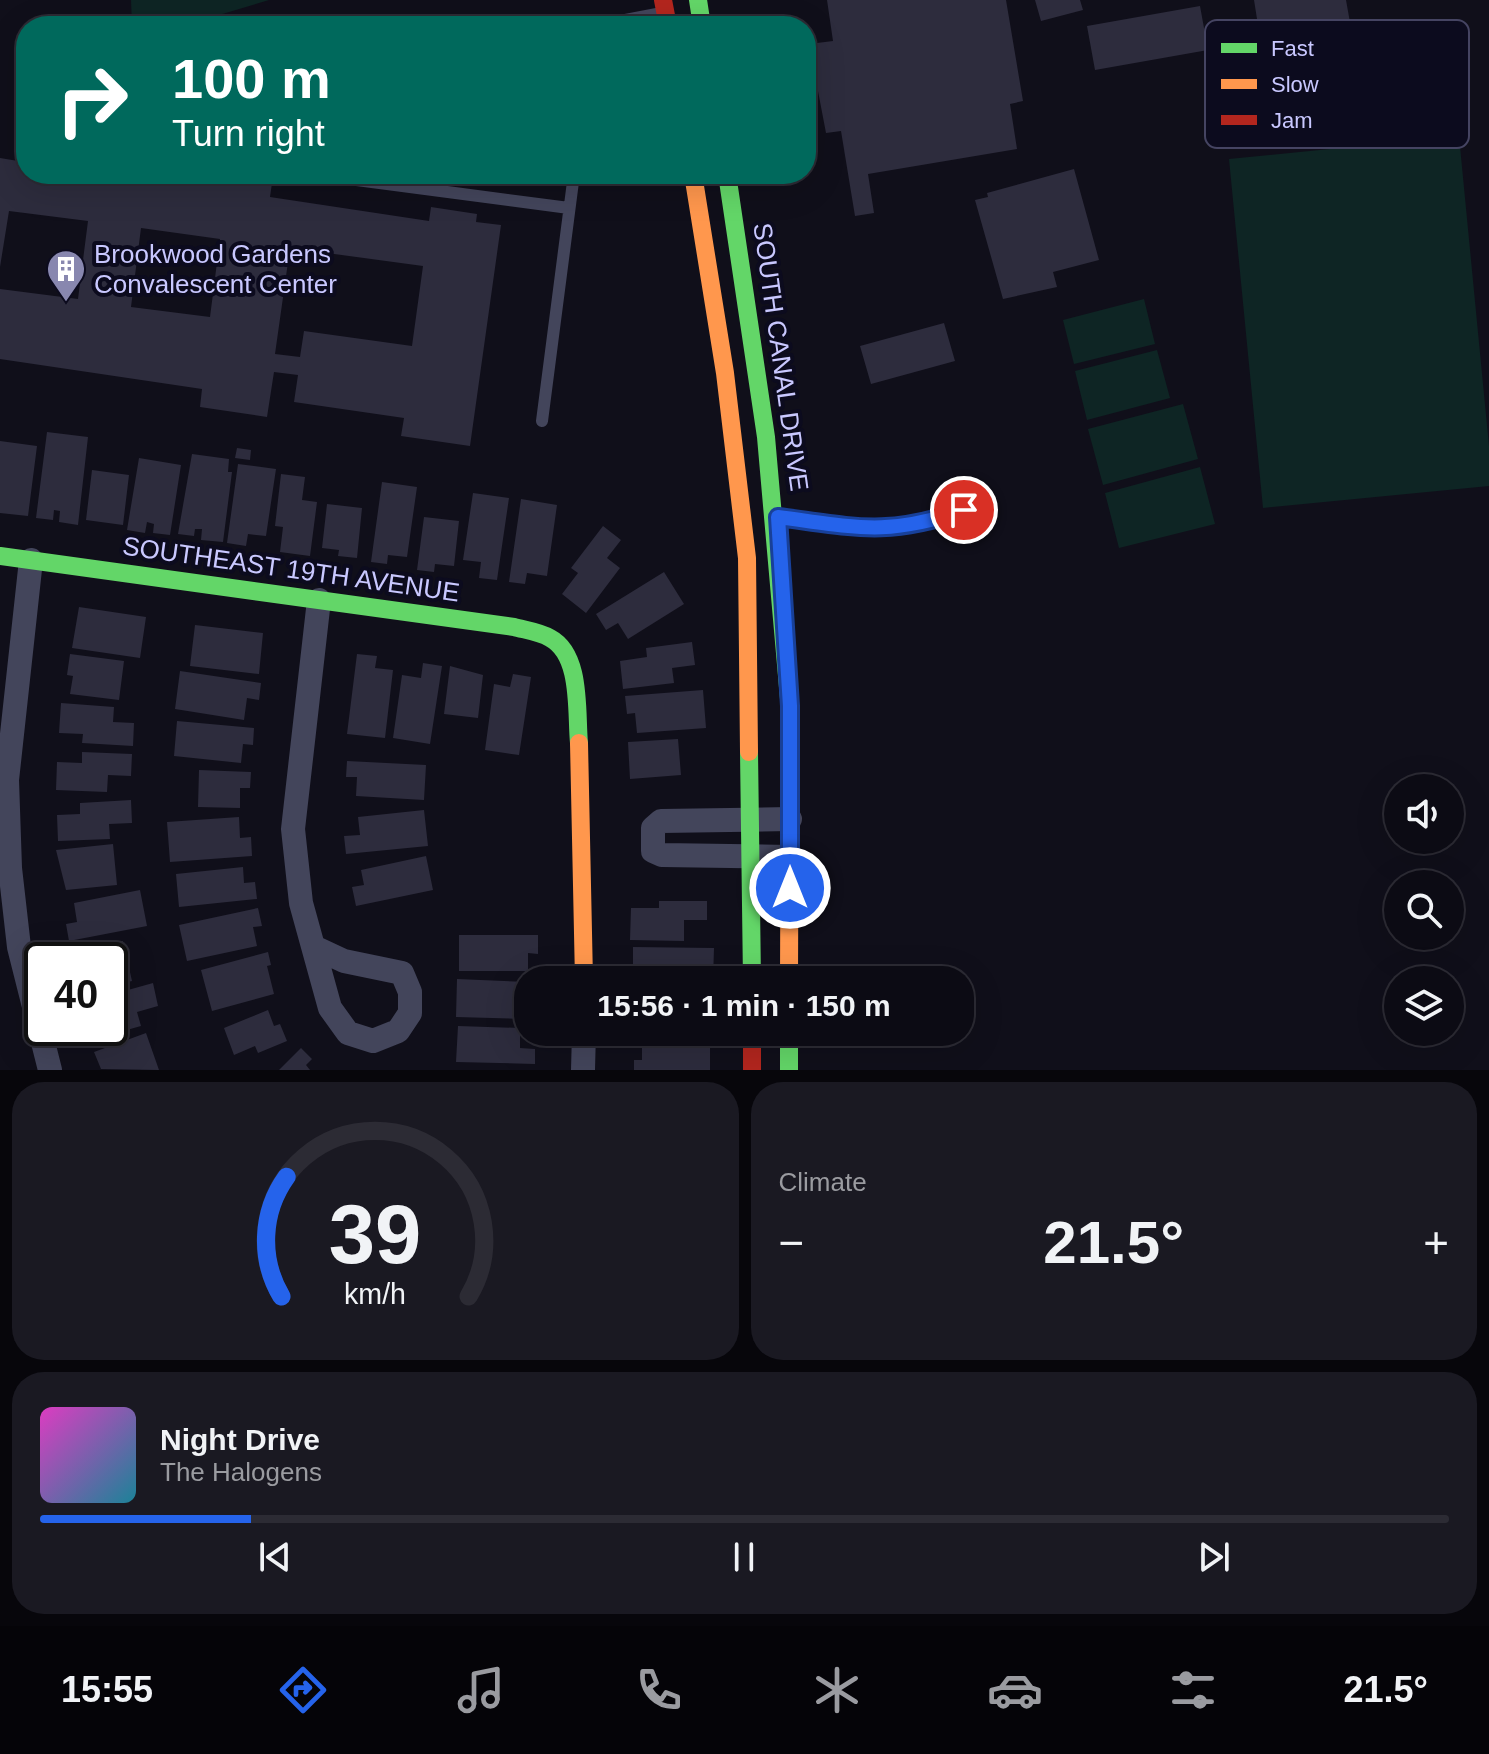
<!DOCTYPE html>
<meta charset="utf-8">
<style>
body{margin:0;font-family:Helvetica,sans-serif;background:#1a1922;color:#f1f3f6;height:100vh;display:flex;flex-direction:column;font-size:30px;white-space:nowrap}
*{box-sizing:border-box;margin:0}
p{font-size:26px;color:#9a9ba0}
.icon{flex:none;width:44px;height:44px;fill:none;stroke:currentColor;stroke-width:2;stroke-linecap:round;stroke-linejoin:round}
.map{position:relative;height:1070px;overflow:hidden}
.sheet{display:flex;flex-direction:column;gap:12px;padding:12px;background:#07060b;flex:1}
.sheet>*{flex:none}
.hud{position:absolute;left:16px;top:16px;width:800px;height:168px;border-radius:32px;box-shadow:0 8px 32px #0002,0 0 0 2px #2c2b34;background:#00695c;color:#fff;overflow:hidden}
.buttons{position:absolute;left:1384px;top:774px;display:grid;gap:16px}
.buttons a{display:grid;place-items:center;width:80px;height:80px;border-radius:50%;background:#0c0b14;box-shadow:0 8px 32px #0002,0 0 0 2px #2c2b34;font-size:40px}
.speed{position:absolute;left:24px;top:942px;display:flex;gap:16px;font-size:40px;font-weight:700;text-align:center}
.speed>*{display:grid;place-content:center;width:104px;height:104px;border-radius:50%;background:#0c0b14;box-shadow:0 8px 32px #0002,0 0 0 2px #2c2b34;line-height:1}
.speed .limit{border:4px solid #111;border-radius:12px;background:#fff;color:#111}
.pin{position:absolute;display:grid;place-items:center;width:68px;height:68px;color:#fff;margin:-34px;border:4px solid #fff;border-radius:50%;box-shadow:0 2px 8px #0007}
.me{position:absolute;width:88px;margin:-44px;rotate:0deg;stroke-linejoin:round;filter:drop-shadow(0 0 6px #0008)}
.turn{display:flex;align-items:center;gap:28px;height:168px;padding:0 24px;font-size:36px}
.turn .icon{width:104px;height:104px;stroke-width:2.5}
.turn b{display:block;font-size:56px;line-height:68px}
.big{font-size:60px;font-weight:800;line-height:1.1}
.sheet .widget{flex:1;display:flex;flex-direction:column;justify-content:center;gap:12px;min-width:0;padding:0 28px;border-radius:32px;background:#1a1922}
.sheet .dial{align-items:center;gap:0}
.dial svg{height:208px;overflow:visible;fill:none;stroke:#2c2b34;stroke-width:7;stroke-linecap:round;text-anchor:middle}
.dial text{fill:#f1f3f6;stroke:none}
.song{display:flex;align-items:center;gap:24px}
.cover{width:96px;height:96px;border-radius:12px;background:linear-gradient(135deg,hsl(310 70% 55%),hsl(190 70% 35%))}
.played{height:8px;border-radius:4px;background:linear-gradient(90deg,#2563eb 15%,#2c2b34 15%)}
.keys{display:flex;justify-content:space-around;direction:ltr}
.heat{display:flex;justify-content:space-between;align-items:center;font-size:44px;direction:ltr}
.sheet .tiles{flex:1;display:grid;gap:12px;grid-template-columns:1fr 1fr}
.widget:last-child{grid-column:span 2}
.trip{position:absolute;left:514px;top:966px;width:460px;height:80px;border-radius:32px;background:#0c0b14;box-shadow:0 8px 32px #0002,0 0 0 2px #2c2b34;font-weight:800;line-height:80px;text-align:center}
.menu{display:flex;height:128px;justify-content:space-around;align-items:center;background:#050408;color:#9a9ba0}
.menu .icon{width:56px;height:56px}
.menu .on{color:#2563eb}
.menu b{font-size:36px;color:#f1f3f6}
.map>svg:first-child{display:block}
.green{fill:#0e2524}
.building{fill:#2d2c3d;fill-rule:evenodd}
.lines{fill:none;stroke-linecap:round;stroke-linejoin:round}
.lane{stroke:#43455b;stroke-width:12}
.street{stroke:#43455b;stroke-width:24}
.fast{stroke:#63d668;stroke-width:18}
.slow{stroke:#ff974d;stroke-width:18}
.jam{stroke:#b3261e;stroke-width:18}
.route-casing{stroke:#184099;stroke-width:20}
.route{stroke:#2563eb;stroke-width:14}
.labels{text-anchor:middle;dominant-baseline:central;stroke-width:8;stroke-linejoin:round;paint-order:stroke}
.poi-label{font-size:26px;fill:#c9c8ff;stroke:#0c0b1e;text-anchor:start}
.street-label{font-size:26px;fill:#c9c8ff;stroke:#0c0b1e}
.key{fill:#0c0b1e;stroke:#454462;stroke-width:2}
.key-label{font-size:22px;fill:#c9c8ff}
</style>
<div class="map">
<svg width="1489" height="1070" viewBox="0 0 1489 1070">
<rect width="100%" height="100%" fill="#100f1a"/>
<!-- green -->
<path class="green" d="M131,0H269L182,26H132Z
M1459,136L1489,446V486L1263,508L1229,159Z
M1144,299L1155,344L1074,364L1063,320Z
M1157,350L1170,398L1087,420L1075,371Z
M1183,404L1198,459L1103,485L1088,429Z
M1200,467L1215,524L1119,548L1105,493Z"/>
<!-- building -->
<path class="building" d="M827,0H1006L1023,101L1010,104L1017,149L868,174L874,213L855,216L841,131L826,133L809,44L833,41Z
M1035,0H1080L1083,10L1041,21Z
M1254,0H1346L1351,28L1261,44Z
M1200,6L1208,50L1095,70L1087,26Z
M0,158L18,161V166L26,168V174H208L272,183L270,197L429,221L431,207L477,214L476,222L501,225L470,446L401,436L404,418L294,402L298,375L274,372L267,417L200,407L202,389L0,359V289L78,299L88,221L9,211L0,267ZM141,228L220,239L210,317L131,307ZM290,248L423,266L412,346L304,331L300,357L275,354Z
M1074,169L1099,260L1053,272L1057,287L1003,299L975,200L988,197L987,193Z
M944,323L955,361L871,384L860,346Z
M47,432L88,437L78,525L59,522L60,511L54,510L53,520L36,518Z
M0,441L37,446L28,516L0,513Z
M237,448L251,450L250,460L235,458Z
M192,454L229,459L228,472H232L223,542L201,540L202,529H195L194,536L178,534Z
M139,458L181,465L170,535L153,533L154,524L147,522L145,533L127,530Z
M238,464L276,469L266,536L248,534L246,546L227,543Z
M92,470L129,475L123,525L86,520Z
M281,474L305,477L302,500L317,502L310,556L280,552L283,527L275,526Z
M382,482L417,487L407,557L388,555L387,564L371,562Z
M473,493L509,498L497,580L479,578L481,562L463,560Z
M521,499L557,505L547,576L527,573L525,584L509,582Z
M327,504L362,508L357,558L338,556L339,550L322,548Z
M424,517L459,521L454,566L435,564L434,572L417,570Z
M603,526L621,540L607,558L620,568L586,613L562,594L578,573L571,568Z
M664,572L684,604L628,639L618,623L606,630L596,614Z
M79,607L146,617L140,658L72,648Z
M195,625L263,633L259,674L190,666Z
M692,642L695,665L672,668L674,683L623,689L620,661L647,657L646,648Z
M70,654L124,661L119,700L70,694L73,676L67,675Z
M357,654L377,656L375,668L393,670L385,738L347,734Z
M423,663L442,666L430,744L393,738L402,675L421,678Z
M450,666L483,675L478,718L444,714Z
M180,671L261,683L259,700L247,698L244,720L175,709Z
M513,674L531,677L519,755L485,750L494,684L510,687Z
M703,690L706,728L637,733L635,713L627,714L625,696Z
M61,703L114,707L113,722L134,723L133,746L82,743L83,734L59,733Z
M177,721L254,728L253,745L243,744L241,763L174,756Z
M678,739L681,775L630,779L628,742Z
M82,752L132,754L131,776L108,775L107,792L56,790L57,762L82,763Z
M347,761L426,765L424,800L356,796L357,777H346Z
M199,770L251,772L250,788H240V808L198,807Z
M131,800L132,823L109,824L110,839L58,841L57,815L80,814V803Z
M424,810L428,846L346,854L344,836L360,835L358,817Z
M239,817L240,838L251,837L252,856L170,862L167,822Z
M113,844L117,885L66,890L56,850Z
M426,856L433,890L356,906L352,887L364,885L361,870Z
M243,867L244,883L255,882L257,899L179,907L176,874Z
M140,890L147,926L69,941L66,924L77,922L74,903Z
M659,901H707V920H684V941L630,940L631,908H659Z
M258,908L262,926L253,927L257,946L187,961L179,925Z
M459,935H538V954L528,953V971H459Z
M123,941L132,981L110,986V960H78L82,951Z
M633,947L714,948L713,980H644V965H633Z
M268,952L271,965L267,966L274,994L212,1011L201,970Z
M457,979L528,982V1019L456,1017Z
M153,983L158,1006L137,1012L141,1026L91,1040L88,1028H110V995Z
M268,1010L274,1026L280,1024L287,1041L258,1053L255,1046L234,1055L224,1028Z
M458,1026L520,1028V1048L535,1049V1064L456,1062Z
M146,1033L159,1070L101,1069L94,1052Z
M642,1041H710V1070H634V1060H642Z
M301,1048L312,1059L306,1065L310,1070H279Z"/>
<g class="lines">
<!-- lane -->
<path class="lane" d="M594,26L662,13
M350,174L349,179L569,208
M542,421L574,174
M778,517C855,527 887,537 964,510"/>
<!-- street -->
<path class="street" d="M31,560L7,780L10,868L19,947L50,1070
M790,857L662,855L653,851V828L661,821L790,819
M314,947L344,961L402,973L410,992V1013L398,1031L373,1041L348,1033L330,1008L301,903L293,829L319,600
M583,1070L584,1032"/>
<!-- fast -->
<path class="fast" d="M698,0L702,26
M727,174L766,437L790,710
M0,556L514,627C525,630 540,632 550,638C582,655 576,712 579,743
M749,752L752,980
M789,1032V1070"/>
<!-- slow -->
<path class="slow" d="M693,174L725,373L747,558L749,752
M579,743L584,980
M789,980L790,710"/>
<!-- jam -->
<path class="jam" d="M663,0L668,26
M752,1032V1070"/>
</g>
<g class="lines">
<defs>
<path id="route" d="M790,888V706L778,517C855,527 887,537 964,510"/>
</defs>
<!-- route casing -->
<use href="#route" class="route-casing"/>
<!-- route -->
<use href="#route" class="route"/>
</g>
<!-- icons -->
<defs>
<symbol id="building-pin" viewBox="-11 -11 22 30"><path d="M0 17L-7.5 6A9.5 9.5 0 1 1 7.5 6Z" fill="#8887af" stroke="#0c0b1e"/><path d="M-4-6H4V6H1V3H-1V6H-4ZM-2.5-4.3h1.7v1.8h-1.7ZM.8-4.3h1.7v1.8H.8ZM-2.5-1h1.7V.8h-1.7ZM.8-1h1.7V.8H.8Z" fill="#fff"/></symbol>
</defs>
<g fill-rule="evenodd">
<use href="#building-pin" x="44" y="247" width="44" height="60"/>
</g>
<g class="labels">
<!-- poi labels -->
<g class="poi-label">
<text x="94" y="254">Brookwood Gardens<tspan x="94" dy="30">Convalescent Center</tspan></text>
</g>
<!-- street labels -->
<g class="street-label">
<text transform="translate(781 357) rotate(82)">SOUTH CANAL DRIVE</text>
<text transform="translate(291 569) rotate(8)">SOUTHEAST 19TH AVENUE</text>
</g>
</g>
<!-- legend -->
<rect x="1205" y="20" width="264" height="128" rx="12" class="key"/>
<rect x="1221" y="43" width="36" height="10" fill="#63d668"/>
<rect x="1221" y="79" width="36" height="10" fill="#ff974d"/>
<rect x="1221" y="115" width="36" height="10" fill="#b3261e"/>
<g class="key-label">
<text x="1271" y="56">Fast</text>
<text x="1271" y="92">Slow</text>
<text x="1271" y="128">Jam</text>
</g>
</svg>
<div class="buttons">
<a><svg class="icon" aria-label="sound" viewBox="0 0 24 24"><path d="M4 9h4l5-4v14l-5-4H4zM17 9q2 3 0 6"/></svg></a>
<a><svg class="icon" aria-label="search" viewBox="0 0 24 24"><circle cx="10" cy="10" r="6"/><path d="M15 15l6 6"/></svg></a>
<a><svg class="icon" aria-label="layers" viewBox="0 0 24 24"><path d="M12 4l9 5-9 5-9-5zM3 14l9 5 9-5"/></svg></a>
</div>
<div class="speed"><div class="limit">40</div></div>
<div class="pin" style="left:964px;top:510px;background:#d93025"><svg class="icon" aria-label="arrive" viewBox="0 0 24 24"><path d="M6 21V4h12l-3 4 3 4H6"/></svg></div>
<svg class="me" style="left:790px;top:888px" viewBox="-20 -20 40 40"><circle r="17" fill="#2563eb" stroke="#fff" stroke-width="3"/><path d="M0-11L8 9 0 5-8 9z" fill="#fff"/></svg>
<div class="trip">15:56 · 1 min · 150 m</div>
<div class="hud">
<div class="turn"><svg class="icon" aria-label="right" viewBox="0 0 24 24"><path d="M7 20v-9h11M14 6l5 5-5 5"/></svg><div><b>100 m</b>Turn right</div></div>
</div>
</div>
<section class="sheet">
<div class="tiles">
<div class="widget dial"><svg viewBox="0 0 100 80">
<path d="M14 69A42 42 0 1 1 86 69"/>
<path d="M14 69A42 42 0 0 1 16 23" stroke="#2563eb"/>
<text x="50" y="56" font-size="32" font-weight="700">39</text>
<text x="50" y="72" font-size="11">km/h</text>
</svg></div>
<div class="widget"><p>Climate</p>
<div class="heat"><a>−</a><b class="big">21.5°</b><a>+</a></div>
</div>
<div class="widget">
<div class="song"><i class="cover"></i><div><b>Night Drive</b><p>The Halogens</p></div></div>
<div class="played"></div>
<div class="keys"><svg class="icon" aria-label="previous" viewBox="0 0 24 24"><path d="M18 5L8 12l10 7zM5 5v14"/></svg><svg class="icon" aria-label="pause" viewBox="0 0 24 24"><path d="M8 5v14M16 5v14"/></svg><svg class="icon" aria-label="next" viewBox="0 0 24 24"><path d="M6 5l10 7-10 7zM19 5v14"/></svg></div>
</div>
</div>
</section>
<nav class="menu">
<b>15:55</b>
<svg class="icon on" aria-label="directions" viewBox="0 0 24 24"><path d="M12 3l9 9-9 9-9-9zM9 14v-3h6M13 9l2 2-2 2"/></svg>
<svg class="icon" aria-label="music" viewBox="0 0 24 24"><path d="M9 18V5l10-2v13"/><circle cx="6" cy="18" r="3"/><circle cx="16" cy="16" r="3"/></svg>
<svg class="icon" aria-label="phone" viewBox="0 0 24 24"><path d="M5 4h4l2 5-3 2q2 4 5 5l2-3 5 2v4C11 20 4 13 5 4z"/></svg>
<svg class="icon" aria-label="climate" viewBox="0 0 24 24"><path d="M12 3v18M4 7l16 10M4 17L20 7"/></svg>
<svg class="icon" aria-label="car" viewBox="0 0 24 24"><path d="M5 17H2v-5l4-1 3-4h7l3 4 3 1v5h-3M9 17h6M6 11h13"/><circle cx="7" cy="17" r="2"/><circle cx="17" cy="17" r="2"/></svg>
<svg class="icon" aria-label="filters" viewBox="0 0 24 24"><path d="M4 7h16M4 17h16"/><circle cx="9" cy="7" r="2"/><circle cx="15" cy="17" r="2"/></svg>
<b>21.5°</b>
</nav>
